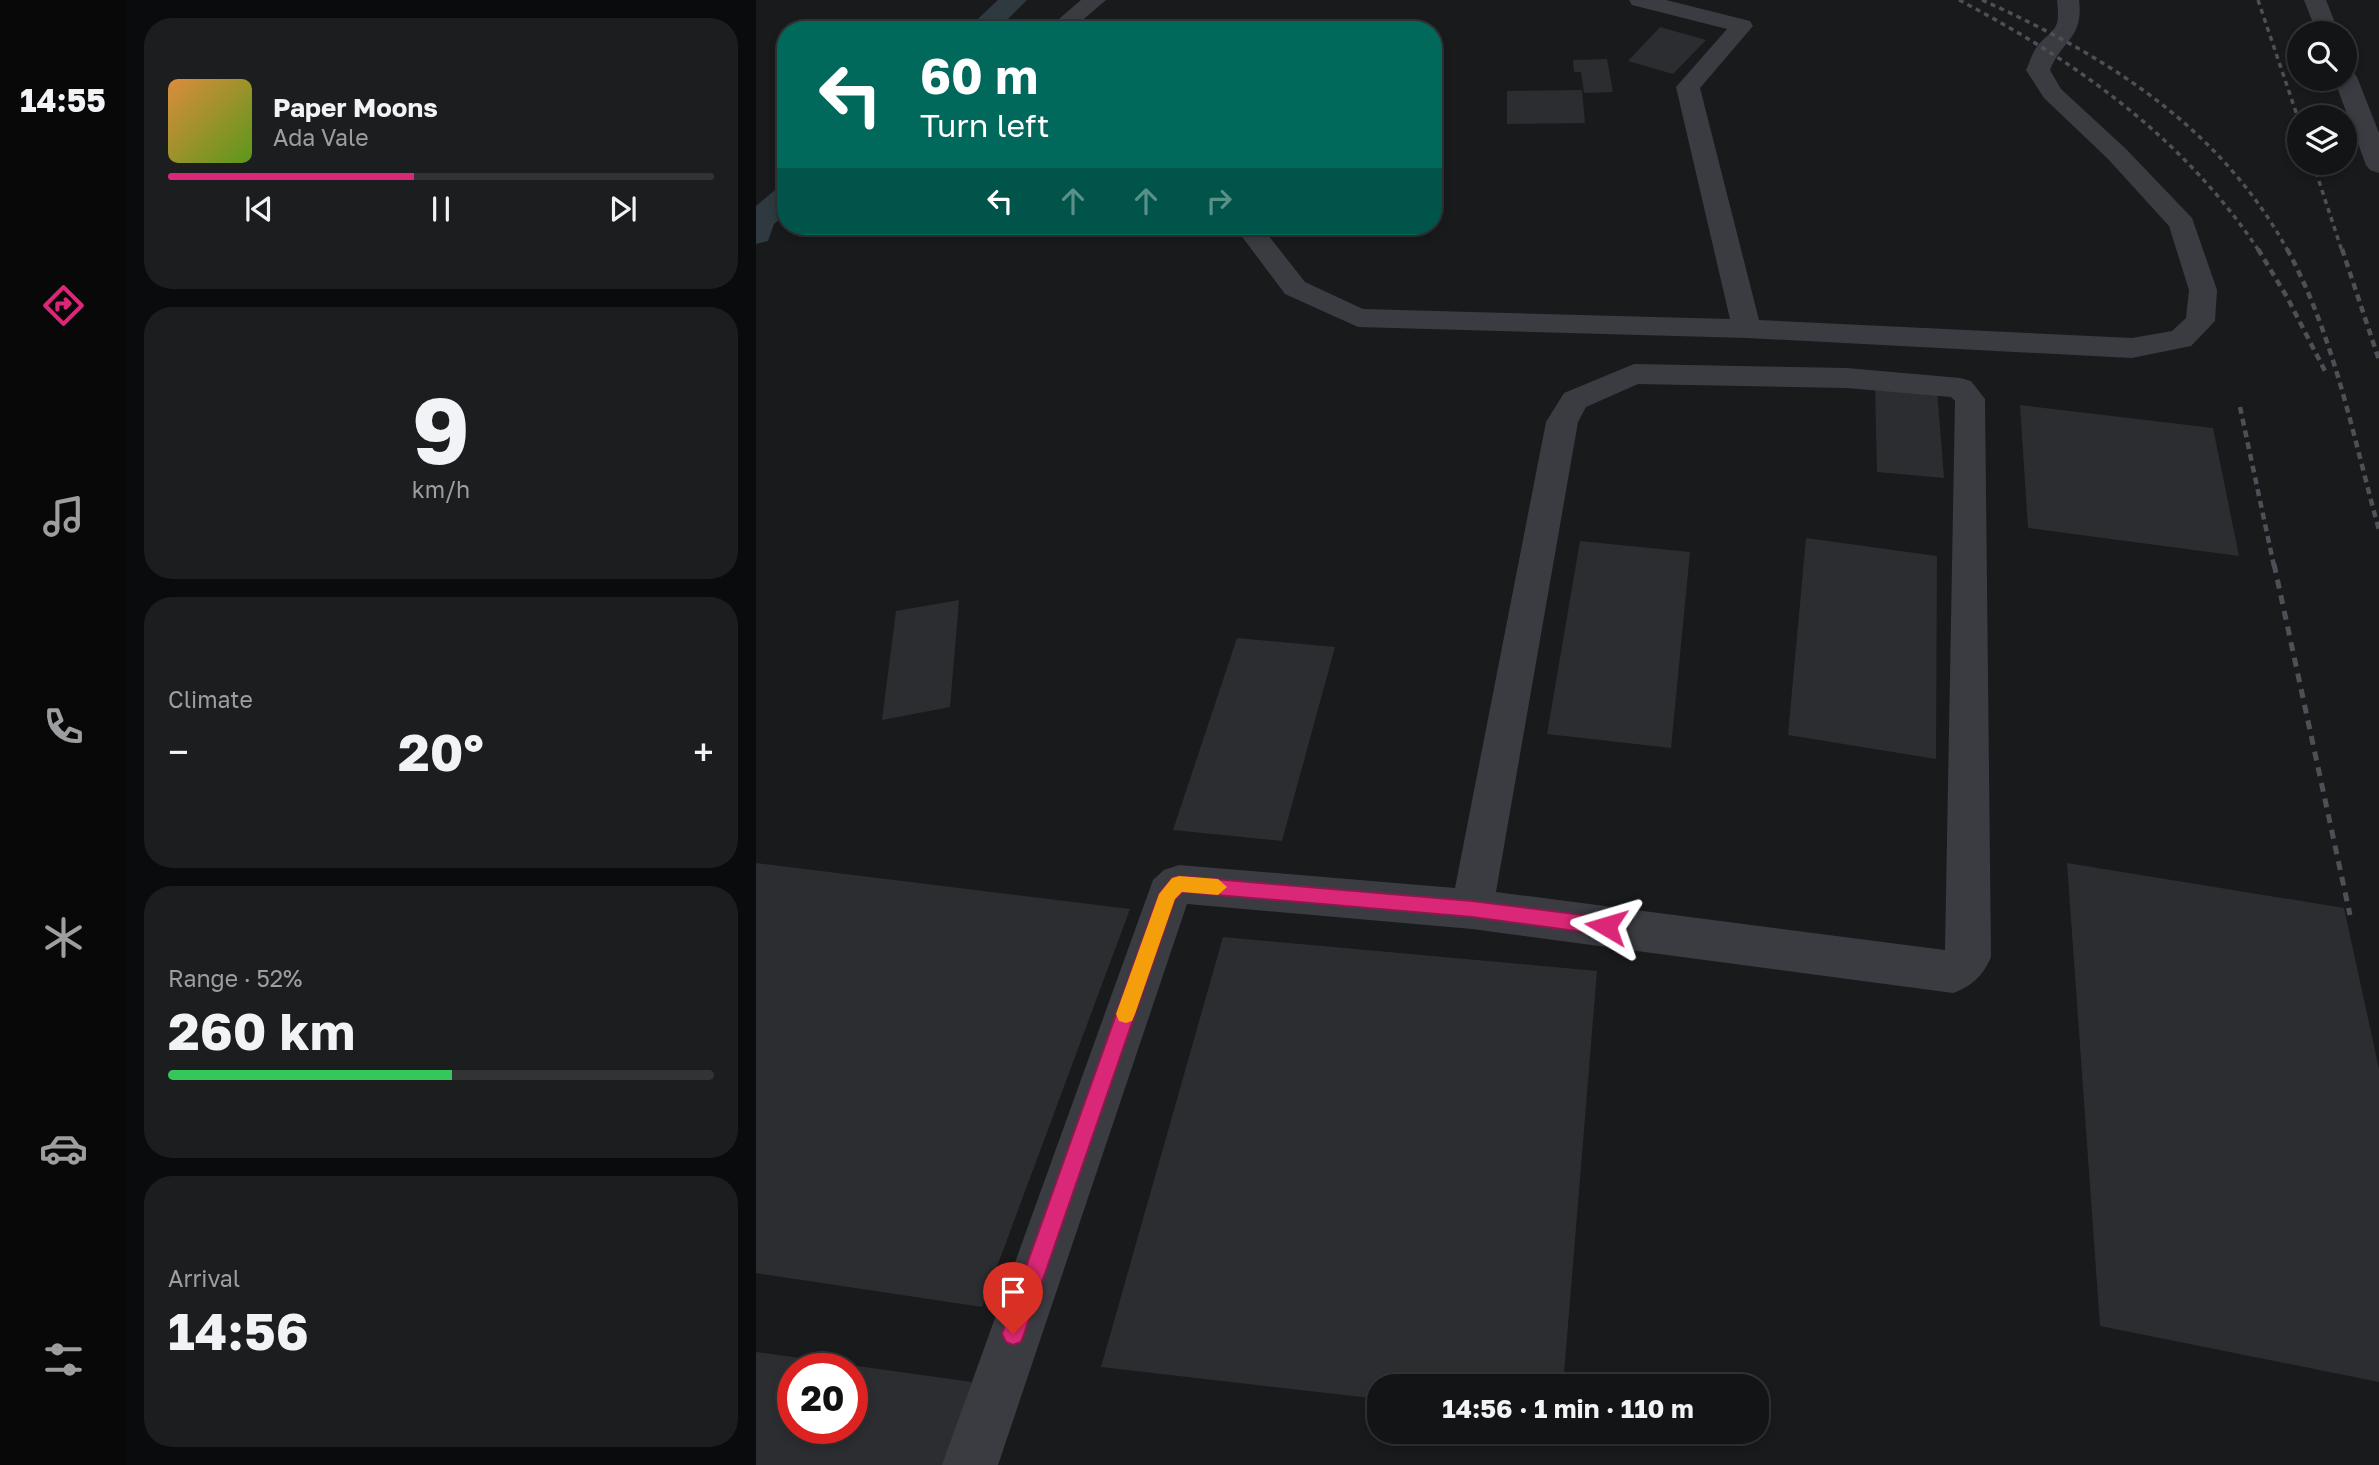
<!DOCTYPE html>
<meta charset="utf-8">
<style>
body{margin:0;font-family:"Golos Text",sans-serif;background:#1c1d1e;color:#f1f3f6;height:100vh;display:flex;flex-direction:column;font-size:26px;white-space:nowrap}
*{box-sizing:border-box;margin:0}
p{font-size:23px;color:#9d9ea0}
.icon{flex:none;width:38px;height:38px;fill:none;stroke:currentColor;stroke-width:2;stroke-linecap:round;stroke-linejoin:round}
.map{position:relative;flex:1;overflow:hidden}
.drawer{display:flex;flex-direction:column;gap:18px;padding:18px;background:#0a0b0c;width:630px}
.drawer>*{flex:none}
.banner{position:absolute;left:21px;top:21px;width:665px;height:214px;border-radius:28px;box-shadow:0 4px 10px #0003,0 0 0 2px #323334;background:#00695c;color:#fff;overflow:hidden}
.tools{position:absolute;left:1531px;top:21px;display:grid;gap:14px}
.tools a{display:grid;place-items:center;width:70px;height:70px;border-radius:50%;background:#131415;box-shadow:0 4px 10px #0003,0 0 0 2px #323334;font-size:35px}
.speed{position:absolute;left:21px;top:1353px;display:flex;gap:14px;font-size:35px;font-weight:700;text-align:center}
.speed>*{display:grid;place-content:center;width:91px;height:91px;border-radius:50%;background:#131415;box-shadow:0 4px 10px #0003,0 0 0 2px #323334;line-height:1}
.speed .limit{border:10px solid #d22;background:#fff;color:#111}
.pin{position:absolute;display:grid;place-items:center;width:60px;height:60px;color:#fff;margin:-72px -30px;border-radius:50% 50% 50% 0;rotate:-45deg;box-shadow:0 0 7px #0007}
.pin .icon{rotate:45deg}
.me{position:absolute;width:77px;margin:-38px;rotate:277deg;stroke-linejoin:round;filter:drop-shadow(0 0 5px #0008)}
.turn{display:flex;align-items:center;gap:24px;height:147px;padding:0 28px;font-size:32px}
.turn .icon{width:91px;height:91px;stroke-width:2.5}
.turn b{display:block;font-size:49px;line-height:60px}
.lanes{display:flex;align-items:center;height:66px;padding:0 28px;background:#0003;justify-content:center;gap:35px;direction:ltr}
.lanes .off{opacity:.35}
.big{font-size:52px;font-weight:700;line-height:1.1}
.drawer .tile{flex:1;display:flex;flex-direction:column;justify-content:center;gap:10px;min-width:0;padding:0 24px;border-radius:28px;background:#1c1d1e}
.drawer .dial{align-items:center;gap:0}
.dial b{font-size:91px;line-height:1}
.song{display:flex;align-items:center;gap:21px}
.cover{width:84px;height:84px;border-radius:10px;background:linear-gradient(135deg,hsl(30 70% 55%),hsl(90 70% 35%))}
.played{height:7px;border-radius:4px;background:linear-gradient(90deg,#db2777 45%,#323334 45%)}
.keys{display:flex;justify-content:space-around;direction:ltr}
.heat{display:flex;justify-content:space-between;align-items:center;font-size:38px;direction:ltr}
.charge{height:10px;border-radius:5px;background:linear-gradient(90deg,#34c759 52%,#323334 0)}
.trip{position:absolute;left:611px;top:1374px;width:402px;height:70px;border-radius:28px;background:#131415;box-shadow:0 4px 10px #0003,0 0 0 2px #323334;font-weight:700;line-height:70px;text-align:center}
main{display:flex;flex:1;min-height:0}
.tabs{display:flex;flex-direction:column;width:126px;justify-content:space-around;align-items:center;background:#080808;color:#9d9ea0}
.tabs .icon{width:49px;height:49px}
.tabs .current{color:#db2777}
.tabs b{font-size:32px;color:#f1f3f6}
.map>svg:first-child{display:block}
.lines{fill:none;stroke-linecap:round;stroke-linejoin:round}
.canal{fill:#2f3a40;fill-rule:evenodd}
.building{fill:#2c2d30;fill-rule:evenodd}
.minor{fill:#3a3c41;fill-rule:evenodd}
.rail-far2{stroke:#4d5056;stroke-width:3.5;stroke-dasharray:5 4.5;stroke-linecap:butt}
.rail-far1{stroke:#4d5056;stroke-width:4.5;stroke-dasharray:7 5;stroke-linecap:butt}
.rail{stroke:#4d5056;stroke-width:5;stroke-dasharray:9 7;stroke-linecap:butt}
.route{fill:#db2777;stroke:#8e194d;stroke-width:2}
.slow{fill:#f59e0b}
</style>
<main>
<nav class="tabs">
<b>14:55</b>
<svg class="icon current" aria-label="directions" viewBox="0 0 24 24"><path d="M12 3l9 9-9 9-9-9zM9 14v-3h6M13 9l2 2-2 2"/></svg>
<svg class="icon" aria-label="music" viewBox="0 0 24 24"><path d="M9 18V5l10-2v13"/><circle cx="6" cy="18" r="3"/><circle cx="16" cy="16" r="3"/></svg>
<svg class="icon" aria-label="phone" viewBox="0 0 24 24"><path d="M5 4h4l2 5-3 2q2 4 5 5l2-3 5 2v4C11 20 4 13 5 4z"/></svg>
<svg class="icon" aria-label="climate" viewBox="0 0 24 24"><path d="M12 3v18M4 7l16 10M4 17L20 7"/></svg>
<svg class="icon" aria-label="car" viewBox="0 0 24 24"><path d="M5 17H2v-5l4-1 3-4h7l3 4 3 1v5h-3M9 17h6M6 11h13"/><circle cx="7" cy="17" r="2"/><circle cx="17" cy="17" r="2"/></svg>
<svg class="icon" aria-label="filters" viewBox="0 0 24 24"><path d="M4 7h16M4 17h16"/><circle cx="9" cy="7" r="2"/><circle cx="15" cy="17" r="2"/></svg>
</nav>
<section class="drawer">
<div class="tile">
<div class="song"><i class="cover"></i><div><b>Paper Moons</b><p>Ada Vale</p></div></div>
<div class="played"></div>
<div class="keys"><svg class="icon" aria-label="previous" viewBox="0 0 24 24"><path d="M18 5L8 12l10 7zM5 5v14"/></svg><svg class="icon" aria-label="pause" viewBox="0 0 24 24"><path d="M8 5v14M16 5v14"/></svg><svg class="icon" aria-label="next" viewBox="0 0 24 24"><path d="M6 5l10 7-10 7zM19 5v14"/></svg></div>
</div>
<div class="tile dial"><b>9</b><p>km/h</p></div>
<div class="tile"><p>Climate</p>
<div class="heat"><a>−</a><b class="big">20°</b><a>+</a></div>
</div>
<div class="tile"><p>Range · 52%</p><b class="big">260 km</b><div class="charge"></div></div>
<div class="tile"><p>Arrival</p><b class="big">14:56</b></div>
</section>
<div class="map">
<svg width="1623" height="1465" viewBox="0 0 1623 1465">
<rect width="100%" height="100%" fill="#191a1c"/>
<g class="lines">
<!-- canal -->
<path class="canal" d="M242,0H271L241,30H210Z
M30,187V214L18,224L12,241L0,244V206L19,190Z"/>
</g>
<!-- building -->
<path class="building" d="M904,27L950,40L917,74L872,61Z
M851,59L857,92L828,93L825,72H818L817,60Z
M826,90L829,123L751,124V91Z
M1119,383L1181,389L1188,478L1121,472Z
M1264,405L1457,428L1483,556L1272,528Z
M1050,538L1181,556L1180,759L1032,735Z
M824,541L934,552L915,748L791,734Z
M203,600L194,707L126,720L140,611Z
M481,638L579,647L526,841L417,830Z
M0,863L374,909L226,1307L0,1273Z
M1311,863L1588,908L1623,1069V1382L1344,1326Z
M467,937L841,971L807,1386H623V1399L345,1367Z
M0,1352L216,1382L189,1465H0ZM37,1368H96V1428H37Z"/>
<g class="lines">
<!-- minor -->
<path class="minor" d="M325,0H350L315,30H290Z
M873,0H910L994,21L997,26L944,88L1003,320L1376,338L1416,331L1430,318L1433,290L1413,226L1352,159L1288,98L1270,70C1274,62 1277,50 1283,44C1301,26 1304,28 1301,0H1323C1328,38 1306,40 1294,70L1305,89L1370,149L1436,218L1461,290L1459,321L1435,346L1376,358L991,338L602,327L529,294L478,226H505L549,282L607,309L974,319L920,87L971,29L876,5Z
M1548,0H1570L1583,33H1561Z
M1589,70L1597,72L1601,77L1623,133V173L1614,170L1610,165L1578,79H1589Z
M878,364L1091,368L1204,378L1215,381L1229,399L1235,957C1227,976 1216,986 1197,993L716,929L431,904L242,1465H186L397,880L408,870L423,865L699,888L790,422L808,393ZM882,384L1091,388L1195,397L1199,401L1189,950L740,892L822,422L830,407Z"/>
<!-- rail-far2 -->
<path class="rail-far2" d="M1203,0C1320,61 1429,139 1503,251
M1226,0C1351,56 1465,128 1532,251
M1502,0L1544,124
M1557,163L1586,251"/>
<!-- rail-far1 -->
<path class="rail-far1" d="M1502,249L1531,297L1570,373
M1531,249C1578,335 1597,436 1623,530
M1586,249L1623,360
M1484,407L1518,566"/>
<!-- rail -->
<path class="rail" d="M1518,564L1594,915"/>
</g>
<!-- route -->
<path class="route" d="M423,876L716,901L850,918L856,921L859,926L856,932L850,935L716,917L426,892L419,899L268,1334L265,1342L257,1345L250,1342L246,1334L403,894L416,878Z"/>
<!-- slow -->
<path class="slow" d="M423,876L462,879L471,887L462,895L426,892L419,899L379,1014L376,1021L370,1023L363,1021L360,1014L403,894L416,878Z"/>
</svg>
<div class="tools">
<a><svg class="icon" aria-label="search" viewBox="0 0 24 24"><circle cx="10" cy="10" r="6"/><path d="M15 15l6 6"/></svg></a>
<a><svg class="icon" aria-label="layers" viewBox="0 0 24 24"><path d="M12 4l9 5-9 5-9-5zM3 14l9 5 9-5"/></svg></a>
</div>
<div class="speed"><div class="limit">20</div></div>
<div class="pin" style="left:257px;top:1334px;background:#d93025"><svg class="icon" aria-label="arrive" viewBox="0 0 24 24"><path d="M6 21V4h12l-3 4 3 4H6"/></svg></div>
<svg class="me" style="left:850px;top:926px" viewBox="-20 -20 40 40"><path d="M0-17L14 15 0 8-14 15z" fill="#db2777" stroke="#fff" stroke-width="4"/></svg>
<div class="trip">14:56 · 1 min · 110 m</div>
<div class="banner">
<div class="turn"><svg class="icon" aria-label="left" viewBox="0 0 24 24"><path d="M17 20v-9H6M10 6l-5 5 5 5"/></svg><div><b>60 m</b>Turn left</div></div>
<div class="lanes"><svg class="icon" aria-label="left" viewBox="0 0 24 24"><path d="M17 20v-9H6M10 6l-5 5 5 5"/></svg><svg class="icon off" aria-label="ahead" viewBox="0 0 24 24"><path d="M12 20V5M6 11l6-6 6 6"/></svg><svg class="icon off" aria-label="ahead" viewBox="0 0 24 24"><path d="M12 20V5M6 11l6-6 6 6"/></svg><svg class="icon off" aria-label="right" viewBox="0 0 24 24"><path d="M7 20v-9h11M14 6l5 5-5 5"/></svg></div>
</div>
</div>
</main>
